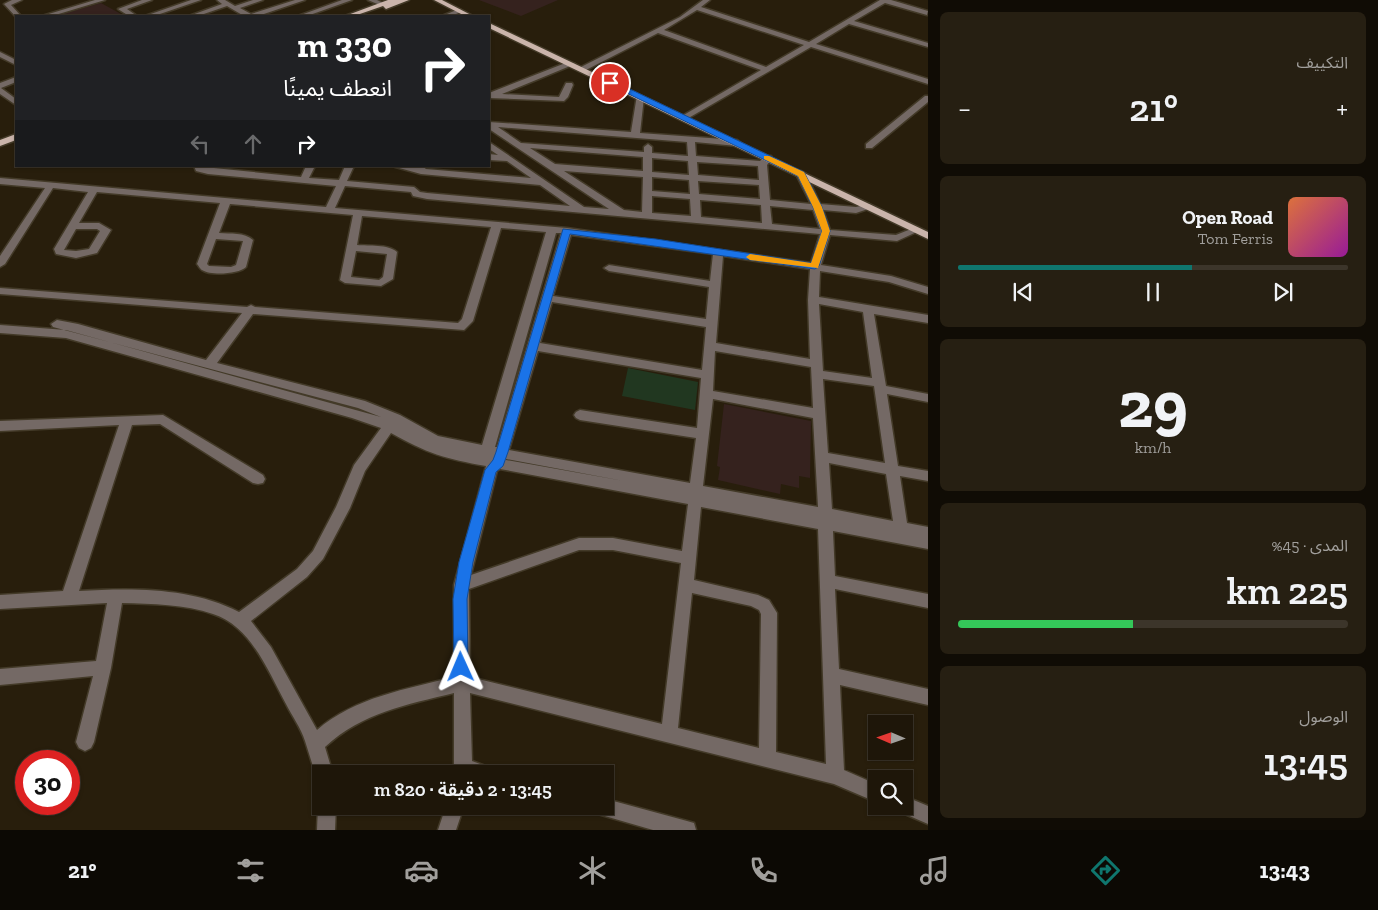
<!DOCTYPE html>
<html lang="ar">
<meta charset="utf-8">
<style>
body{margin:0;font-family:"Zilla Slab","Noto Sans Arabic",serif;background:#261f12;color:#f1f3f6;direction:rtl;height:100vh;display:flex;flex-direction:column;font-size:19px;white-space:nowrap}
*{box-sizing:border-box;margin:0}
p{font-size:16px;color:#a19f9c}
.icon{flex:none;width:28px;height:28px;fill:none;stroke:currentColor;stroke-width:2;stroke-linecap:round;stroke-linejoin:round}
.map{position:relative;flex:1;overflow:hidden;direction:ltr}
.sheet{display:flex;flex-direction:column;gap:12px;padding:12px;background:#100c05;width:450px}
.sheet>*{flex:none}
.hud{position:absolute;left:15px;top:15px;width:475px;height:152px;border-radius:0px;box-shadow:0 1px 4px #0004,0 0 0 1px #3c352a;direction:rtl;background:#202124;color:#fff;overflow:hidden}
.needle{width:32px;rotate:272deg}
.tools{position:absolute;left:868px;top:715px;display:grid;gap:10px}
.tools a{display:grid;place-items:center;width:45px;height:45px;border-radius:0px;background:#1e1609;box-shadow:0 1px 4px #0004,0 0 0 1px #3c352a;font-size:25px}
.speed{position:absolute;left:15px;top:750px;display:flex;gap:10px;font-size:25px;font-weight:700;text-align:center}
.speed>*{display:grid;place-content:center;width:65px;height:65px;border-radius:50%;background:#1e1609;box-shadow:0 1px 4px #0004,0 0 0 1px #3c352a;line-height:1}
.speed .limit{border:8px solid #d22;background:#fff;color:#111}
.pin{position:absolute;display:grid;place-items:center;width:42px;height:42px;color:#fff;margin:-21px;border:2px solid #fff;border-radius:50%;box-shadow:0 1px 5px #0007}
.me{position:absolute;width:55px;margin:-28px;rotate:359deg;stroke-linejoin:round;filter:drop-shadow(0 0 4px #0008)}
.turn{display:flex;align-items:center;gap:18px;height:105px;padding:0 15px;font-size:22px}
.turn .icon{width:65px;height:65px;stroke-width:2.5}
.turn b{display:block;font-size:35px;line-height:42px}
.lanes{display:flex;align-items:center;height:48px;padding:0 15px;background:#0003;justify-content:center;gap:25px;direction:ltr}
.lanes .off{opacity:.35}
.big{font-size:38px;font-weight:600;line-height:1.1}
.sheet .card{flex:1;display:flex;flex-direction:column;justify-content:center;gap:8px;min-width:0;padding:0 18px;border-radius:8px;background:#261f12}
.sheet .dial{align-items:center;gap:0}
.dial b{font-size:65px;line-height:1}
.song{display:flex;align-items:center;gap:15px}
.cover{width:60px;height:60px;border-radius:8px;background:linear-gradient(135deg,hsl(20 70% 55%),hsl(300 70% 35%))}
.played{height:5px;border-radius:2px;background:linear-gradient(90deg,#0f766e 60%,#3c352a 60%)}
.keys{display:flex;justify-content:space-around;direction:ltr}
.heat{display:flex;justify-content:space-between;align-items:center;font-size:28px;direction:ltr}
.charge{height:8px;border-radius:4px;background:linear-gradient(90deg,#34c759 45%,#3c352a 0)}
.trip{position:absolute;left:312px;top:765px;width:302px;height:50px;border-radius:0px;background:#1e1609;box-shadow:0 1px 4px #0004,0 0 0 1px #3c352a;font-weight:600;line-height:50px;text-align:center;direction:rtl}
.menu{display:flex;height:80px;justify-content:space-around;align-items:center;background:#0c0904;color:#a19f9c}
.menu .icon{width:35px;height:35px}
.menu .selected{color:#0f766e}
.menu b{font-size:22px;color:#f1f3f6}
main{display:flex;flex:1;min-height:0}
.map>svg:first-child{display:block}
.education{fill:#35221e}
.green{fill:#213720}
.lines{fill:none;stroke-linecap:round;stroke-linejoin:round}
.minor-casing{stroke:#433a28;stroke-width:3}
.major-casing{stroke:#433a28;stroke-width:3}
.minor{fill:#746965;fill-rule:evenodd}
.major{fill:#cab4ab;fill-rule:evenodd}
.route{fill:#1a73e8;stroke:#114b97}
.slow{fill:#f59e0b}
</style>
<main>
<section class="sheet">
<div class="card"><p>التكييف</p>
<div class="heat"><a>−</a><b class="big">21°</b><a>+</a></div>
</div>
<div class="card">
<div class="song"><i class="cover"></i><div><b>Open Road</b><p>Tom Ferris</p></div></div>
<div class="played"></div>
<div class="keys"><svg class="icon" aria-label="previous" viewBox="0 0 24 24"><path d="M18 5L8 12l10 7zM5 5v14"/></svg><svg class="icon" aria-label="pause" viewBox="0 0 24 24"><path d="M8 5v14M16 5v14"/></svg><svg class="icon" aria-label="next" viewBox="0 0 24 24"><path d="M6 5l10 7-10 7zM19 5v14"/></svg></div>
</div>
<div class="card dial"><b>29</b><p>km/h</p></div>
<div class="card"><p>المدى · 45%</p><b class="big">225 km</b><div class="charge"></div></div>
<div class="card"><p>الوصول</p><b class="big">13:45</b></div>
</section>
<div class="map">
<svg width="928" height="830" viewBox="0 0 928 830">
<rect width="100%" height="100%" fill="#281e0c"/>
<!-- education -->
<path class="education" d="M479,0H558L521,16Z
M101,3L121,14L115,16H55Z
M724,404L811,421L810,478L799,476V488L781,484L780,494L718,480L720,467L717,466Z"/>
<!-- green -->
<path class="green" d="M628,368L698,382L695,410L622,396Z"/>
<g class="lines">
<defs>
<path id="minor" d="M12,0H22L11,5L21,16L16,17L4,4Z
M95,0H105L52,16H42Z
M142,0H152L127,9L137,16H129L118,9Z
M191,0H201L154,16H145Z
M217,0H225L235,6L253,0H263L240,8L251,14L295,0H305L258,16H244L227,6L198,16H189L222,4Z
M342,0H352L307,16H298Z
M368,0H377L385,4L382,6Z
M703,0H710L701,7L809,42L880,0H891L928,11L927,15L885,3L854,21L928,43V47L849,24L816,44L928,79V84L811,47L685,120L681,118L682,116L761,70L658,33L584,71L577,69L680,17ZM697,10L804,45L766,67L664,30Z
M459,9L461,10V12L451,16H442Z
M0,52L16,60V65L0,57Z
M568,62L575,64L502,94L559,97L566,83H572L573,85L568,97L564,101L489,98V93Z
M16,77V82L1,88L16,99V105L0,94V83Z
M637,95L644,97L640,133L737,140L741,143L737,146L695,142L696,156L760,161L765,156H771L772,158L767,165L770,200L811,204L796,174L801,171L806,174L820,204L856,207L869,204L874,207L856,213L823,210L830,230L896,235L916,227L921,230L897,241L830,235L821,265L891,276L928,287V294L889,282L820,271L819,297L928,315V323L874,314L886,386L928,394V402L887,394L898,466L928,471V481L900,476L907,523L928,527V549L833,531L835,576L928,594V608L835,589L839,669L928,689V705L840,685L844,770L876,784V802L834,784L470,693L472,761L491,768L494,774L457,773L454,767V693C406,705 363,712 325,747L333,774H321V782L318,780C313,768 309,753 305,741C301,728 292,716 286,704C268,671 251,626 213,614C185,604 152,604 122,603L111,668L94,742L91,748L85,751L79,748L76,742L93,676L0,685V669L96,661L107,603L0,609V595L63,591L119,425L0,431V421L163,415L263,475L265,479L263,483L258,484L253,483L160,424L132,425L79,591C132,588 191,587 239,612L297,569L313,551L336,507L354,465L381,428L352,418L66,338L0,333V325L66,330L381,417L358,408L53,327L51,324L57,320L78,324L206,360L242,313L0,294V288L247,307L251,305L255,307L458,323L462,319L491,227L362,216L357,245C369,246 388,244 397,252L393,279L381,286L345,283L340,280L353,215L230,204L219,233C231,234 244,232 253,240L246,267C239,274 211,276 202,270C201,270 198,265 197,264L220,203L97,192L79,223H99L111,230L97,253L76,258L56,254L54,249L88,192L53,188L5,264L0,267V256L45,188L0,184V178L326,207L336,186L208,174L196,171L194,166L301,177L306,166H315L309,178L339,180L345,166H354L347,181L414,187L420,192L427,193L570,206L540,185L421,174L392,166H422L426,169L531,178L507,161L489,160V154L498,155L489,149V142L584,207L609,209L489,129V122L631,132ZM498,127L687,142L688,156L652,153V147L648,144L644,147V152L521,143ZM530,148L643,157V171L555,164ZM652,158L688,161L689,175L652,172ZM697,162L758,166L759,180L698,175ZM564,171L643,177L642,212L624,210ZM652,177L689,180L690,194L652,191ZM698,181L759,185L760,199L699,194ZM345,186L411,192L413,196L427,199L820,234L811,263L567,228L335,208ZM652,196L690,199L691,216L652,213ZM700,200L761,205L762,223L701,217ZM770,206L813,210L820,229L772,224ZM501,228L546,232L482,445L438,436L400,415L365,401L217,363L253,314L464,330L473,321ZM76,229H97L100,231L89,249L76,251L64,250ZM556,233H561L497,447H495ZM571,235L713,254L710,281L609,265L604,268L609,271L709,287L706,319L553,296ZM216,239L243,241L236,265L231,267L209,266L207,264ZM356,251L387,254L383,277L379,280L351,277ZM723,256L810,269L808,300L810,359L716,343ZM552,302L706,327L702,370L540,343ZM819,304L863,312L872,378L823,371ZM538,351L701,378L697,428L580,410L576,412L574,415L576,418L580,420L696,438L690,483L509,450ZM715,351L811,367L813,408L713,391ZM823,379L874,386L885,463L828,453ZM713,399L813,418L818,507L703,486ZM391,433C426,453 446,459 486,466L454,585V677C407,689 355,697 317,730L271,647L251,621L307,577L323,559L350,508L365,471ZM506,459L624,481L506,460ZM829,463L886,474L893,521L832,509ZM500,469L688,504L682,551L613,538H579L471,575L497,471ZM701,507L818,529L826,764L776,752L777,613L769,600L758,595L694,580ZM579,550H613L681,563L662,724L470,677L469,589ZM692,593L751,606L759,610L761,614L759,748L678,728Z
M925,96H928V102L872,148H866V144Z
M904,796L928,806V824L898,811L895,806H904Z
M606,799L687,821L694,823L696,830H653L591,812L588,806H606Z
M321,800V806H336L335,830H317L318,806Z
M446,806H464L456,830H438Z"/>
<path id="major" d="M388,0H409L386,9L383,6L354,16H345Z
M434,0H442L473,16H465Z
M489,23L928,232V239L489,28Z
M16,134V140L0,146V140Z"/>
</defs>
<!-- minor casing -->
<use href="#minor" class="minor-casing"/>
<!-- major casing -->
<use href="#major" class="major-casing"/>
<!-- minor -->
<use href="#minor" class="minor"/>
<!-- major -->
<use href="#major" class="major"/>
</g>
<!-- route -->
<path class="route" d="M608,81H613L804,172L822,207L830,231L819,266L815,269L570,234L508,452L503,466L496,472L473,562L467,599L468,667L466,671L461,674L456,671L454,667L453,599L459,562L485,470L493,460L496,452L563,229L656,239L811,263L822,231L813,207L798,176L608,84Z"/>
<!-- slow -->
<path class="slow" d="M764,156H769L804,172L822,207L830,231L818,268L750,260L746,257L750,254L811,263L822,231L813,207L798,176L764,159Z"/>
</svg>
<div class="tools">
<a><svg class="needle" viewBox="-14 -14 28 28"><path d="M0-13l5 13h-10z" fill="#e53935"/><path d="M0 13l5-13h-10z" fill="#a19f9c"/></svg></a>
<a><svg class="icon" aria-label="search" viewBox="0 0 24 24"><circle cx="10" cy="10" r="6"/><path d="M15 15l6 6"/></svg></a>
</div>
<div class="speed"><div class="limit">30</div></div>
<div class="pin" style="left:610px;top:83px;background:#d93025"><svg class="icon" aria-label="arrive" viewBox="0 0 24 24"><path d="M6 21V4h12l-3 4 3 4H6"/></svg></div>
<svg class="me" style="left:461px;top:667px" viewBox="-20 -20 40 40"><path d="M0-17L14 15 0 8-14 15z" fill="#1a73e8" stroke="#fff" stroke-width="4"/></svg>
<div class="trip">13:45 · 2 دقيقة · 820 m</div>
<div class="hud">
<div class="turn"><svg class="icon" aria-label="right" viewBox="0 0 24 24"><path d="M7 20v-9h11M14 6l5 5-5 5"/></svg><div><b>330 m</b>انعطف يمينًا</div></div>
<div class="lanes"><svg class="icon off" aria-label="left" viewBox="0 0 24 24"><path d="M17 20v-9H6M10 6l-5 5 5 5"/></svg><svg class="icon off" aria-label="ahead" viewBox="0 0 24 24"><path d="M12 20V5M6 11l6-6 6 6"/></svg><svg class="icon" aria-label="right" viewBox="0 0 24 24"><path d="M7 20v-9h11M14 6l5 5-5 5"/></svg></div>
</div>
</div>
</main>
<nav class="menu">
<b>13:43</b>
<svg class="icon selected" aria-label="directions" viewBox="0 0 24 24"><path d="M12 3l9 9-9 9-9-9zM9 14v-3h6M13 9l2 2-2 2"/></svg>
<svg class="icon" aria-label="music" viewBox="0 0 24 24"><path d="M9 18V5l10-2v13"/><circle cx="6" cy="18" r="3"/><circle cx="16" cy="16" r="3"/></svg>
<svg class="icon" aria-label="phone" viewBox="0 0 24 24"><path d="M5 4h4l2 5-3 2q2 4 5 5l2-3 5 2v4C11 20 4 13 5 4z"/></svg>
<svg class="icon" aria-label="climate" viewBox="0 0 24 24"><path d="M12 3v18M4 7l16 10M4 17L20 7"/></svg>
<svg class="icon" aria-label="car" viewBox="0 0 24 24"><path d="M5 17H2v-5l4-1 3-4h7l3 4 3 1v5h-3M9 17h6M6 11h13"/><circle cx="7" cy="17" r="2"/><circle cx="17" cy="17" r="2"/></svg>
<svg class="icon" aria-label="filters" viewBox="0 0 24 24"><path d="M4 7h16M4 17h16"/><circle cx="9" cy="7" r="2"/><circle cx="15" cy="17" r="2"/></svg>
<b>21°</b>
</nav>
